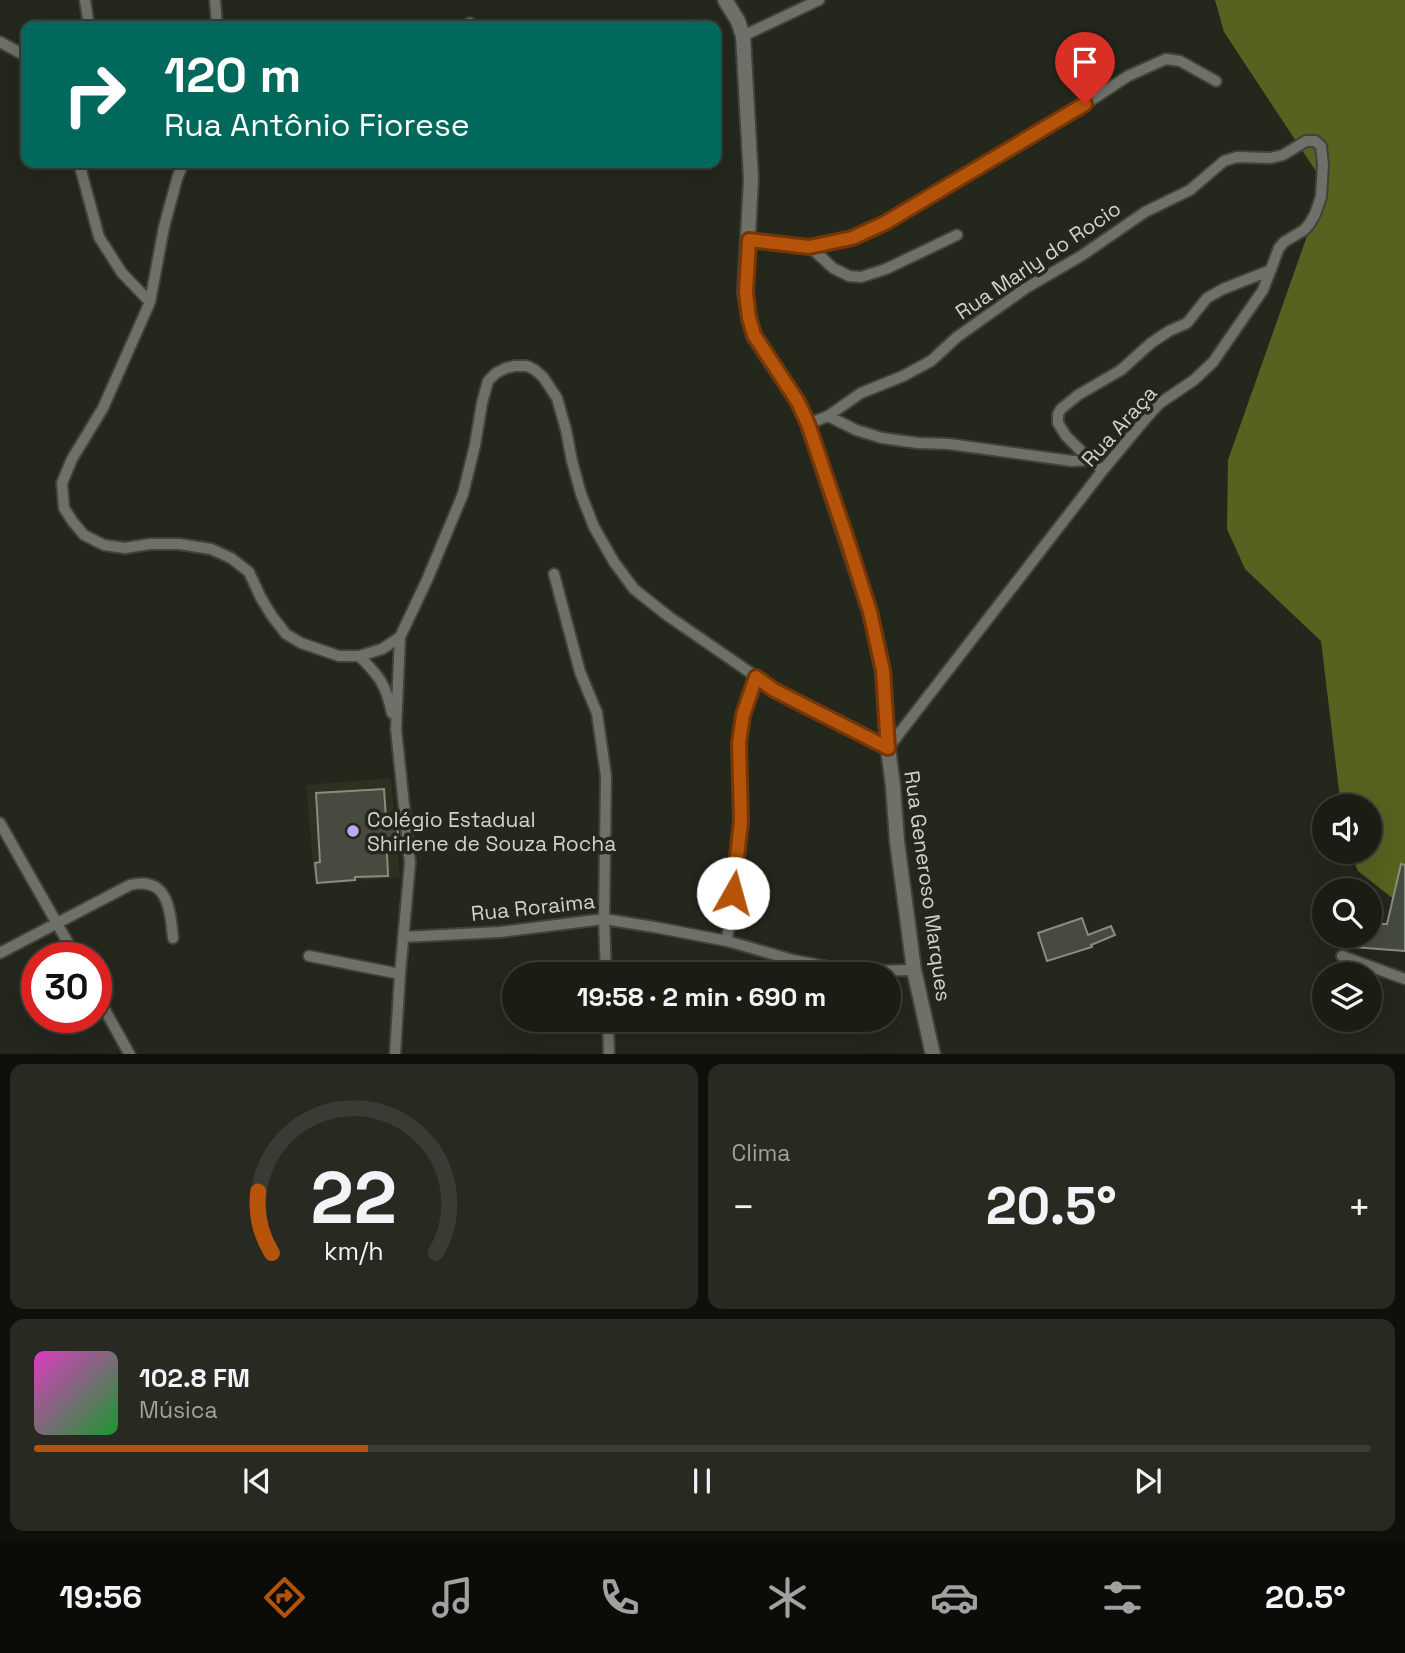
<!DOCTYPE html>
<html lang="pt">
<meta charset="utf-8">
<style>
body{margin:0;font-family:"Space Grotesk",sans-serif;background:#282a22;color:#f1f3f6;height:100vh;display:flex;flex-direction:column;font-size:26px;white-space:nowrap}
*{box-sizing:border-box;margin:0}
p{font-size:23px;color:#a0a2a0}
.icon{flex:none;width:38px;height:38px;fill:none;stroke:currentColor;stroke-width:2;stroke-linecap:round;stroke-linejoin:round}
.map{position:relative;height:1054px;overflow:hidden}
.sheet{display:flex;flex-direction:column;gap:10px;padding:10px;background:#0f100c;flex:1}
.sheet>*{flex:none}
.guide{position:absolute;left:21px;top:21px;width:700px;height:147px;border-radius:14px;box-shadow:0 7px 28px #0002,0 0 0 2px #393b34;background:#00695c;color:#fff;overflow:hidden}
.controls{position:absolute;left:1312px;top:794px;display:grid;gap:14px}
.controls a{display:grid;place-items:center;width:70px;height:70px;border-radius:50%;background:#1b1d15;box-shadow:0 7px 28px #0002,0 0 0 2px #393b34;font-size:35px}
.speed{position:absolute;left:21px;top:942px;display:flex;gap:14px;font-size:35px;font-weight:700;text-align:center}
.speed>*{display:grid;place-content:center;width:91px;height:91px;border-radius:50%;background:#1b1d15;box-shadow:0 7px 28px #0002,0 0 0 2px #393b34;line-height:1}
.speed .limit{border:10px solid #d22;background:#fff;color:#111}
.pin{position:absolute;display:grid;place-items:center;width:60px;height:60px;color:#fff;margin:-72px -30px;border-radius:50% 50% 50% 0;rotate:-45deg;box-shadow:0 0 7px #0007}
.pin .icon{rotate:45deg}
.me{position:absolute;width:77px;margin:-38px;rotate:7deg;stroke-linejoin:round;filter:drop-shadow(0 0 5px #0008)}
.turn{display:flex;align-items:center;gap:24px;height:147px;padding:0 28px;font-size:32px}
.turn .icon{width:91px;height:91px;stroke-width:2.5}
.turn b{display:block;font-size:49px;line-height:60px}
.big{font-size:52px;font-weight:700;line-height:1.1}
.sheet .tile{flex:1;display:flex;flex-direction:column;justify-content:center;gap:10px;min-width:0;padding:0 24px;border-radius:14px;background:#282a22}
.sheet .dial{align-items:center;gap:0}
.dial svg{height:182px;overflow:visible;fill:none;stroke:#393b34;stroke-width:7;stroke-linecap:round;text-anchor:middle}
.dial text{fill:#f1f3f6;stroke:none}
.song{display:flex;align-items:center;gap:21px}
.cover{width:84px;height:84px;border-radius:10px;background:linear-gradient(135deg,hsl(310 70% 55%),hsl(130 70% 35%))}
.played{height:7px;border-radius:4px;background:linear-gradient(90deg,#b45309 25%,#393b34 25%)}
.keys{display:flex;justify-content:space-around;direction:ltr}
.heat{display:flex;justify-content:space-between;align-items:center;font-size:38px;direction:ltr}
.sheet .tiles{flex:1;display:grid;gap:10px;grid-template-columns:1fr 1fr}
.tile:last-child{grid-column:span 2}
.trip{position:absolute;left:502px;top:962px;width:399px;height:70px;border-radius:35px;background:#1b1d15;box-shadow:0 7px 28px #0002,0 0 0 2px #393b34;font-weight:700;line-height:70px;text-align:center}
.tabs{display:flex;height:112px;justify-content:space-around;align-items:center;background:#0b0c08;color:#a0a2a0}
.tabs .icon{width:49px;height:49px}
.tabs .selected{color:#b45309}
.tabs b{font-size:32px;color:#f1f3f6}
.map>svg:first-child{display:block}
.built{fill:#2d3120}
.forest{fill:#576220}
.building{fill:#474a3e;stroke:#898c7f;stroke-width:2}
.lines{fill:none;stroke-linecap:round;stroke-linejoin:round}
.minor-casing{stroke:#404338;stroke-width:14}
.tertiary-casing{stroke:#404338;stroke-width:18}
.minor{stroke:#6f706a;stroke-width:10}
.tertiary{stroke:#6f706a;stroke-width:14}
.route-casing{stroke:#753606;stroke-width:18}
.route{stroke:#b45309;stroke-width:12}
.poi-dot{fill:#c0a8f4;stroke:#24271c;stroke-width:2.5}
.labels{text-anchor:middle;dominant-baseline:central;stroke-width:7;stroke-linejoin:round;paint-order:stroke}
.street-label{font-size:21px;fill:#d1d3cc;stroke:#24271c}
.poi-label{font-size:21px;fill:#d1d3cc;stroke:#24271c;text-anchor:start}
</style>
<div class="map">
<svg width="1405" height="1055" viewBox="0 0 1405 1055">
<rect width="100%" height="100%" fill="#24271c"/>
<!-- built -->
<path class="built" d="M391,778L400,877L315,885L306,785Z"/>
<!-- forest -->
<path class="forest" d="M1215,0H1405V908L1358,871L1349,852H1370V807H1341L1321,641L1245,569L1227,529L1228,460L1325,185L1224,32Z"/>
<!-- building -->
<path class="building" d="M384,789L386,818L397,817L399,853H387L388,876L355,877V880L317,883L315,863L320,862L316,793Z
M1401,864L1405,865V951L1353,947V936H1370V929H1379V924H1387Z
M1082,918L1088,935L1111,926L1115,935L1091,945L1092,947L1047,961L1038,933Z"/>
<g class="lines">
<defs>
<path id="minor" d="M85,0L89,26
M215,0L217,26
M467,26L470,23
M743,36L819,0
M0,42L26,56
M79,163L99,237L122,273L150,302
M183,163L177,179L164,227L150,302L103,408L72,459L62,483L64,508L73,522L84,535L104,545L125,548L150,544H179L211,549L231,558L249,572L261,598L272,616L286,634L301,643L339,656H359L382,649L400,637L427,580L463,494L475,445L482,403L488,381L496,373L506,368L515,366H527L535,370L543,377L557,398L566,430L572,461L581,494L594,527L614,562L634,589L668,616L774,689L888,748L1103,470L1147,417L1160,403L1194,380L1213,362L1263,290L1279,248L1284,242L1304,230L1310,223L1315,214L1321,197L1323,165L1321,146L1315,141H1306L1283,155L1271,158L1237,157L1224,161L1190,190L1145,212L1081,256L1026,288L957,337L931,361L903,376L861,393L828,416L808,424
M749,240L809,246L833,268L849,276L861,277L886,269L957,235
M809,246L852,238L885,223L1000,153L1064,118L1128,76L1166,59L1180,61L1216,81
M828,416L856,430L882,438L918,443L949,444L1072,461L1090,460
M1103,470L1090,460L1066,436L1058,423V414L1061,409L1078,395L1121,370L1151,343L1169,331L1187,323L1207,298L1223,289L1271,270
M554,574L580,672L597,713L606,776L604,919L606,975
M359,656C379,675 386,685 392,713
M0,823L76,957
M403,937L500,932L604,919L654,927L727,941L793,960L834,968L864,971L914,970
M727,941L741,821L739,743L742,715L756,677
M0,953L130,885C168,876 170,909 173,938
M309,956L400,974
M1342,956L1405,979
M96,994L130,1055
M608,1020L609,1055
M395,1055L400,974L410,863L396,729L400,637"/>
<path id="tertiary" d="M725,0L738,21L743,36L751,179L745,292L749,318L754,336L798,402L808,424L870,612L883,671L888,748L893,786L897,841L914,970L933,1055"/>
</defs>
<!-- minor casing -->
<use href="#minor" class="minor-casing"/>
<!-- tertiary casing -->
<use href="#tertiary" class="tertiary-casing"/>
<!-- minor -->
<use href="#minor" class="minor"/>
<!-- tertiary -->
<use href="#tertiary" class="tertiary"/>
</g>
<g class="lines">
<defs>
<path id="route" d="M733,893L741,821L739,743L743,715L756,677L774,690L888,748L883,671L870,612L847,539L808,424L798,402L754,335L749,318L746,292L749,240L809,247L852,238L885,223L1085,104"/>
</defs>
<!-- route casing -->
<use href="#route" class="route-casing"/>
<!-- route -->
<use href="#route" class="route"/>
</g>
<!-- markers -->
<circle class="poi-dot" cx="353" cy="831" r="7"/>
<g class="labels">
<!-- street labels -->
<g class="street-label">
<text transform="translate(1038 260) rotate(-34)">Rua Marly do Rocio</text>
<text transform="translate(1119 426) rotate(-48)">Rua Araça</text>
<text transform="translate(928 886) rotate(82)">Rua Generoso Marques</text>
<text transform="translate(533 907) rotate(-6)">Rua Roraima</text>
</g>
<!-- poi labels -->
<g class="poi-label">
<text x="367" y="819">Colégio Estadual<tspan x="367" dy="24">Shirlene de Souza Rocha</tspan></text>
</g>
</g>
</svg>
<div class="controls">
<a><svg class="icon" aria-label="sound" viewBox="0 0 24 24"><path d="M4 9h4l5-4v14l-5-4H4zM17 9q2 3 0 6"/></svg></a>
<a><svg class="icon" aria-label="search" viewBox="0 0 24 24"><circle cx="10" cy="10" r="6"/><path d="M15 15l6 6"/></svg></a>
<a><svg class="icon" aria-label="layers" viewBox="0 0 24 24"><path d="M12 4l9 5-9 5-9-5zM3 14l9 5 9-5"/></svg></a>
</div>
<div class="speed"><div class="limit">30</div></div>
<div class="pin" style="left:1085px;top:104px;background:#d93025"><svg class="icon" aria-label="arrive" viewBox="0 0 24 24"><path d="M6 21V4h12l-3 4 3 4H6"/></svg></div>
<svg class="me" style="left:733px;top:893px" viewBox="-20 -20 40 40"><circle r="19" fill="#fff"/><path d="M0-13L10 11 0 6-10 11z" fill="#b45309"/></svg>
<div class="trip">19:58 · 2 min · 690 m</div>
<div class="guide">
<div class="turn"><svg class="icon" aria-label="right" viewBox="0 0 24 24"><path d="M7 20v-9h11M14 6l5 5-5 5"/></svg><div><b>120 m</b>Rua Antônio Fiorese</div></div>
</div>
</div>
<section class="sheet">
<div class="tiles">
<div class="tile dial"><svg viewBox="0 0 100 80">
<path d="M14 69A42 42 0 1 1 86 69"/>
<path d="M14 69A42 42 0 0 1 8 42" stroke="#b45309"/>
<text x="50" y="56" font-size="32" font-weight="700">22</text>
<text x="50" y="72" font-size="11">km/h</text>
</svg></div>
<div class="tile"><p>Clima</p>
<div class="heat"><a>−</a><b class="big">20.5°</b><a>+</a></div>
</div>
<div class="tile">
<div class="song"><i class="cover"></i><div><b>102.8 FM</b><p>Música</p></div></div>
<div class="played"></div>
<div class="keys"><svg class="icon" aria-label="previous" viewBox="0 0 24 24"><path d="M18 5L8 12l10 7zM5 5v14"/></svg><svg class="icon" aria-label="pause" viewBox="0 0 24 24"><path d="M8 5v14M16 5v14"/></svg><svg class="icon" aria-label="next" viewBox="0 0 24 24"><path d="M6 5l10 7-10 7zM19 5v14"/></svg></div>
</div>
</div>
</section>
<nav class="tabs">
<b>19:56</b>
<svg class="icon selected" aria-label="directions" viewBox="0 0 24 24"><path d="M12 3l9 9-9 9-9-9zM9 14v-3h6M13 9l2 2-2 2"/></svg>
<svg class="icon" aria-label="music" viewBox="0 0 24 24"><path d="M9 18V5l10-2v13"/><circle cx="6" cy="18" r="3"/><circle cx="16" cy="16" r="3"/></svg>
<svg class="icon" aria-label="phone" viewBox="0 0 24 24"><path d="M5 4h4l2 5-3 2q2 4 5 5l2-3 5 2v4C11 20 4 13 5 4z"/></svg>
<svg class="icon" aria-label="climate" viewBox="0 0 24 24"><path d="M12 3v18M4 7l16 10M4 17L20 7"/></svg>
<svg class="icon" aria-label="car" viewBox="0 0 24 24"><path d="M5 17H2v-5l4-1 3-4h7l3 4 3 1v5h-3M9 17h6M6 11h13"/><circle cx="7" cy="17" r="2"/><circle cx="17" cy="17" r="2"/></svg>
<svg class="icon" aria-label="filters" viewBox="0 0 24 24"><path d="M4 7h16M4 17h16"/><circle cx="9" cy="7" r="2"/><circle cx="15" cy="17" r="2"/></svg>
<b>20.5°</b>
</nav>
